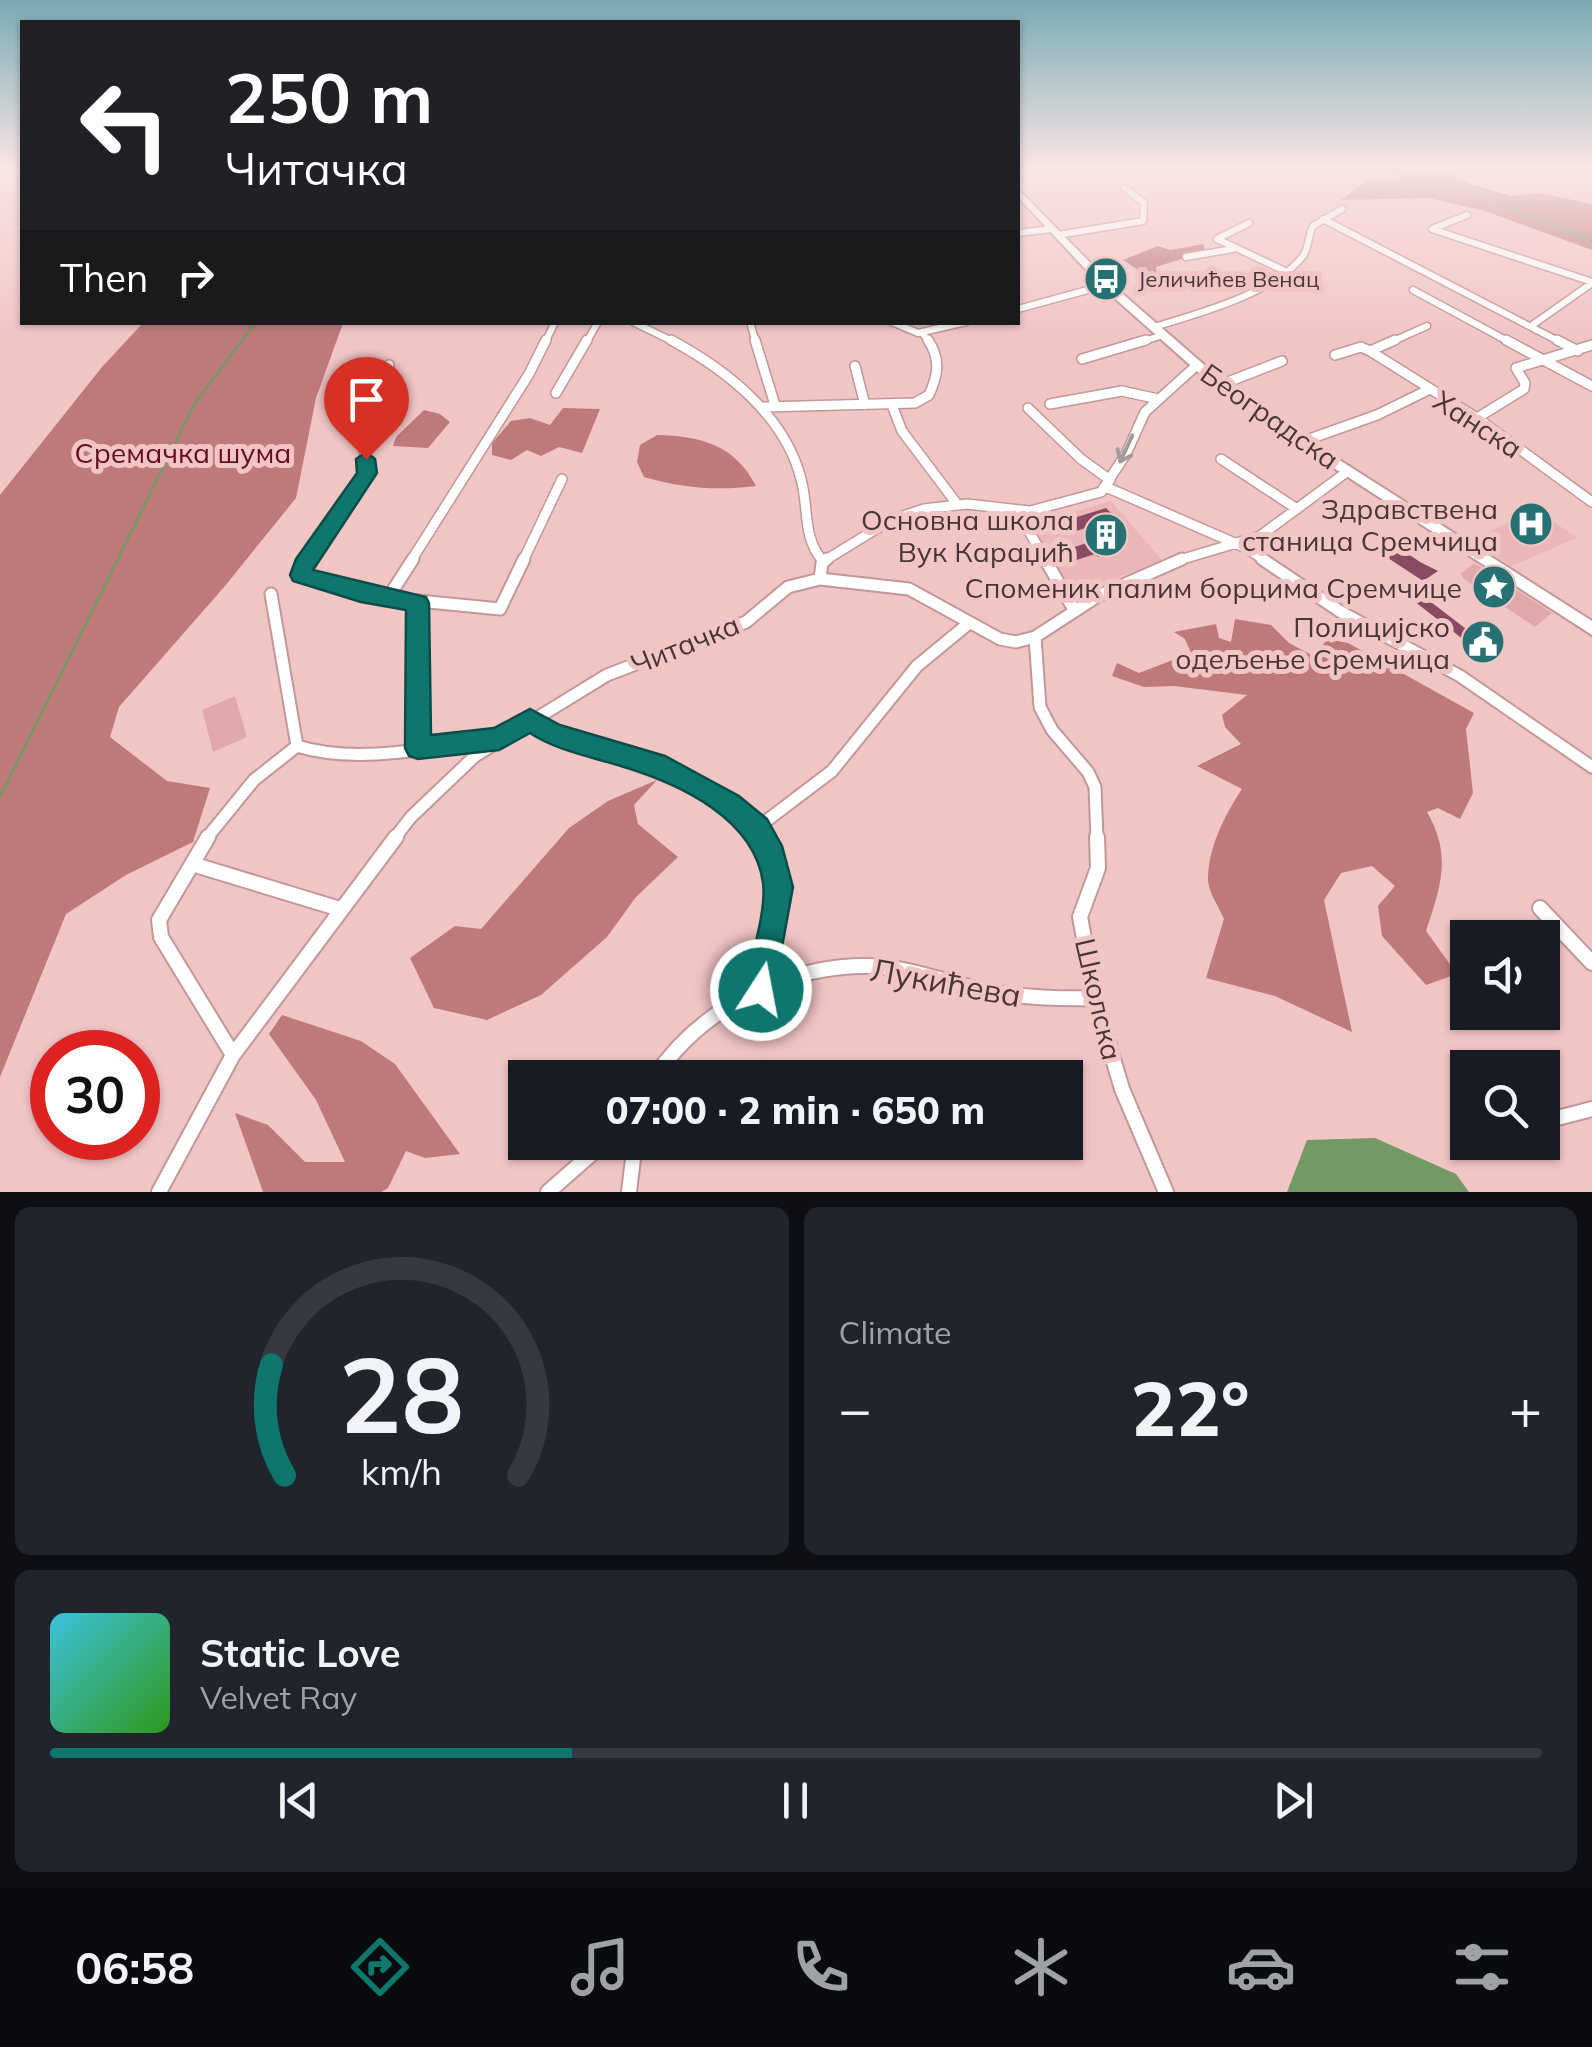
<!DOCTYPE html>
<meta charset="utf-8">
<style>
body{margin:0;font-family:Mulish,sans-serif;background:#20242c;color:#f1f3f6;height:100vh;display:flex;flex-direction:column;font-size:38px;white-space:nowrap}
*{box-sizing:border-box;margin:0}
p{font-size:32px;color:#9ea1a6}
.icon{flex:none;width:55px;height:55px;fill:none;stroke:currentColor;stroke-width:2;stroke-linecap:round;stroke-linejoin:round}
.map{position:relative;height:1192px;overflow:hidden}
.panel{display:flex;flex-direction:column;gap:15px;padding:15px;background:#0d0f14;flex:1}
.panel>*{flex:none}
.banner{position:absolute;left:20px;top:20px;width:1000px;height:305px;border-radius:0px;box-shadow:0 2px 8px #0004;background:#202124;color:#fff;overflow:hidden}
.controls{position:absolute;left:1450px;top:920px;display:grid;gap:20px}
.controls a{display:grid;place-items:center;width:110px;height:110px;border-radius:0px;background:#171b24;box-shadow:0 2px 8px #0004;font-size:50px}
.speed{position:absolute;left:30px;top:1030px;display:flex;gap:20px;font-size:50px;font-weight:700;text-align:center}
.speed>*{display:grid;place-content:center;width:130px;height:130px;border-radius:50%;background:#171b24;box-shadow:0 2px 8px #0004;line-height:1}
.speed .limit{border:15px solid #d22;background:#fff;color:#111}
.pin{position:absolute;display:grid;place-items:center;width:85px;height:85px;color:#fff;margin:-102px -42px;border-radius:50% 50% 50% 0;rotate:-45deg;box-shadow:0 0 10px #0007}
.pin .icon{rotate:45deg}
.me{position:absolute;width:110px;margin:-55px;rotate:11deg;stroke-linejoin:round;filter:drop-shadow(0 0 8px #0008)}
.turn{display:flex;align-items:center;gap:35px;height:210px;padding:0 40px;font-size:45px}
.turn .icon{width:130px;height:130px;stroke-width:2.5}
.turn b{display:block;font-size:70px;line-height:85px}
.then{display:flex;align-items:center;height:95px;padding:0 40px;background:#0003;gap:20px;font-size:38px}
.big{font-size:75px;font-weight:800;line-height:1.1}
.panel .card{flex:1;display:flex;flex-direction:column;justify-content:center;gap:15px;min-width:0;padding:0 35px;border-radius:15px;background:#20242c}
.panel .dial{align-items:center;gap:0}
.dial svg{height:260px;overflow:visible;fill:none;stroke:#363941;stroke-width:7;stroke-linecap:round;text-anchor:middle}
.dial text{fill:#f1f3f6;stroke:none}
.song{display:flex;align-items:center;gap:30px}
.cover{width:120px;height:120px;border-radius:15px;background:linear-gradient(135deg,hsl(190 70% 55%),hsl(110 70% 35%))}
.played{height:10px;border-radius:5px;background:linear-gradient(90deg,#0f766e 35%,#363941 35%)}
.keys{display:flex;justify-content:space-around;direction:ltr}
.heat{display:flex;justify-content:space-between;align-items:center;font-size:55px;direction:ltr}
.panel .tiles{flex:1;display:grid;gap:15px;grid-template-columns:1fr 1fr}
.card:last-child{grid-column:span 2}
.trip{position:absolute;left:508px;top:1060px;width:575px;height:100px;border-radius:0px;background:#171b24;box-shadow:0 2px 8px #0004;font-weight:800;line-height:100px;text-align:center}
.dock{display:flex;height:160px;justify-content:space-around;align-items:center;background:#090b0e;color:#9ea1a6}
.dock .icon{width:70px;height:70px}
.dock .active{color:#0f766e}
.dock b{font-size:45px;color:#f1f3f6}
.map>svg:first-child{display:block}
.built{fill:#ebb6b7}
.green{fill:#e0a8a8}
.forest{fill:#be797b}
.water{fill:#739a65}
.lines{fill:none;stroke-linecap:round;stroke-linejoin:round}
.stream{stroke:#739a65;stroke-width:2.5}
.building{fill:#894b61}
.minor-far3-casing{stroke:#c29797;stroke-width:9}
.minor-far2-casing{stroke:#c29797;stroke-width:12}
.minor-far1-casing{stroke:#c29797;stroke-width:15}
.minor-casing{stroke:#c29797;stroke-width:18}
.secondary-casing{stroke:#c29797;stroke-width:4}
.minor-far3{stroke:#fff;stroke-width:6}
.minor-far2{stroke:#fff;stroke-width:9}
.minor-far1{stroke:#fff;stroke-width:11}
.minor{stroke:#fff;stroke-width:14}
.secondary{fill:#fff;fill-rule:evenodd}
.oneway{stroke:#a49b9b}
.route{fill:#0f766e;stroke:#0a4d48;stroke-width:2.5}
.labels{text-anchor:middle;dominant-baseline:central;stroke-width:10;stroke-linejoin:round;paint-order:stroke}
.far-poi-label{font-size:22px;fill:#493737;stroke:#f2c5c5;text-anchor:start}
.street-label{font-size:28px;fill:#493737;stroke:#f2c5c5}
.park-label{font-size:28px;fill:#640e1d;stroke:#f2c5c5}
.poi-label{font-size:28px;fill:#493737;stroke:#f2c5c5;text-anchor:end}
.near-street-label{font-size:32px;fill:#493737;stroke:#f2c5c5}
</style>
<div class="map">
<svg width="1592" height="1192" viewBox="0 0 1592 1192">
<rect width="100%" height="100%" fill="#f2c5c5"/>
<!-- built -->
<path class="built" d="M1111,501L1162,560L1075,594L1028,525Z
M1537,510L1577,538L1511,566L1472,539Z"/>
<!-- green -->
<path class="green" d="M1474,563L1552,613L1535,627L1464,579L1461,574Z
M235,696L247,737L213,752L202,710Z"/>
<!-- forest -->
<path class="forest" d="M1387,169H1445L1470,184L1511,196L1540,193L1592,204V250L1485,211L1429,198L1341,200L1368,180L1401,178Z
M1204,244V252L1156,267L1157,274L1143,273L1123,260L1158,246L1170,250Z
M143,323H343L316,398L296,498L225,586L119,707L110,737L167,781L210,788L193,842L126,875L66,914L0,1077V495L102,367Z
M563,408L600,409L582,453L559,447L541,456L527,450L511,460L492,455V443L511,421L530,418L550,425Z
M424,410L440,414L450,422L428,448L393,446L396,437Z
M657,435C701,436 735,445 756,486C716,491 683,488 644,477L637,462L640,445Z
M1235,619L1271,625L1289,643L1315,657L1327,639L1348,643L1474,713L1466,729L1473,793L1460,819L1438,808L1427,812C1452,855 1441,886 1426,931L1457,974L1426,985L1382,936L1378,906L1395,886L1372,866L1341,873L1324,900L1352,1032L1275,996L1206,978L1224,919C1219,907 1209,893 1208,881C1208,848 1224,816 1242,789L1197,766L1241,744L1225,727L1222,715L1247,695L1174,686L1144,687L1112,676L1117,663L1139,673L1191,653L1185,639L1174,632L1216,624L1219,638L1231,642Z
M657,780L634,805L638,824L678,857L636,897L607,937L541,995L487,1020L434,1008L410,958L455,926L481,929L569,828L608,801Z
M282,1015L361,1041L395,1064L460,1154L425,1158L406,1151L388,1188L381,1192H263L235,1113L268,1125L305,1162H345L316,1100L269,1034Z"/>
<!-- water -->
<path class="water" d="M1375,1138L1456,1174L1469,1192H1287L1307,1140Z"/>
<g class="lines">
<!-- stream -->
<path class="stream" d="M1418,169L1592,241
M0,797L195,403L256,322"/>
</g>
<!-- building -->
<path class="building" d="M1106,508L1116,518L1104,522L1120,539L1114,541L1119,546L1098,557L1095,554L1061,565L1050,551L1059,548L1062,551L1099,539L1089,527L1073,532L1064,521Z
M1398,547L1420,562L1438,571L1423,581L1385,556Z
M1414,589L1483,642L1496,653L1487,658L1405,594Z"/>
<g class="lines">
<defs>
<path id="minor-far3" d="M1467,215L1432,229L1592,282
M1323,219L1562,343
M1018,233L1052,229
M1058,235L1143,221L1144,203L1125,188
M1217,239L1283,270
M1217,239L1249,223
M1186,257L1233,249
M1413,290L1511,343
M1018,309L1106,285
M633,322L676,343
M750,322L756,343
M892,322L918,333L966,322
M1531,326L1592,283
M1154,327C1197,314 1275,293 1303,256C1309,247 1308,236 1313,226L1342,209
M923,334L930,343
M545,343L555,322
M586,343L598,322
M1138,343L1163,335
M1389,343L1427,326"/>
<path id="minor-far2" d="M671,340C727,370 785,416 801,479C809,507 802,538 823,561
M755,340L775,405
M1506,340L1592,386
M1557,340L1578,351
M1370,351L1395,340
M1335,355L1361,347L1370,351L1477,418L1592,502
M1082,359L1146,340
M855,366L865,405
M1220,385L1282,361
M556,393L587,340
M1050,404L1122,391L1158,399
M892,405L902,431L957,504
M764,407L915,403L929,395C938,375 941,359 928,340
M1028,408L1081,459L1110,480
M1477,418L1524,389L1525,383L1516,368L1592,345
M1301,442L1377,415L1428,390
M1221,459L1297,509
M1106,487L1246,548L1266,561
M1018,512L1046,561
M306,561L367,473C358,425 371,409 389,365
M411,561L529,374L546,340
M523,561L562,479
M824,561L891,520L924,509L967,504L1030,511L1101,492L1126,454L1145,412L1197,365
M1176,561L1260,536L1348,471"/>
<path id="minor-far1" d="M308,559L301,575L388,598L500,609L524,559
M1045,559L1073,608
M1262,559L1341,612L1460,676L1592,767
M820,579L909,589L1000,639L1016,642L1035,637
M271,594L297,746
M388,598L413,559
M418,603V748
M530,720C559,740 592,745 625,754C678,769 727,795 761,839
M297,746C357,765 433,747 494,739
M757,828L832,771L917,666L968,624
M206,839L254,780L297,746
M394,839L411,817L475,756L607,675L746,622L788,587L820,579L822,563L827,559
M1097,839L1095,787L1088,772L1052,730L1040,707L1035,637L1098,596L1182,559"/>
<path id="minor" d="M208,837L159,920L161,937L233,1055
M760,837C794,883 771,938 761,989
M1097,837L1098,868L1080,917L1095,998L1122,1089L1166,1192
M192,864L340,909
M1540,908L1592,963
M654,1078C700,1009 785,965 869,966C910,967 949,984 988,991C1024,998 1059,999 1095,998
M1542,1122L1592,1109
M159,1192L233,1055L396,837
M548,1192L605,1142
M629,1192L635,1142"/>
<path id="secondary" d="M1018,189L1110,283L1224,382L1294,431L1592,621V635L1286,437L1216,388L1102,287L1018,197Z"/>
</defs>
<!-- minor-far3 casing -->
<use href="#minor-far3" class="minor-far3-casing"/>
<!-- minor-far2 casing -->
<use href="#minor-far2" class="minor-far2-casing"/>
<!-- minor-far1 casing -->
<use href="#minor-far1" class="minor-far1-casing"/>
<!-- minor casing -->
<use href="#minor" class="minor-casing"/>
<!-- secondary casing -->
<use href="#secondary" class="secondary-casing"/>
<!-- minor-far3 -->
<use href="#minor-far3" class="minor-far3"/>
<!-- minor-far2 -->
<use href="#minor-far2" class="minor-far2"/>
<!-- minor-far1 -->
<use href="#minor-far1" class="minor-far1"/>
<!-- minor -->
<use href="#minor" class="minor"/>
<!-- secondary -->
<use href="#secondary" class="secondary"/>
</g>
<!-- one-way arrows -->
<defs><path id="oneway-shaft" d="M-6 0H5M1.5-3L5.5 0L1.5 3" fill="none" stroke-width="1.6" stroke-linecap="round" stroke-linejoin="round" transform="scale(2.5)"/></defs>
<use class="oneway" href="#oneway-shaft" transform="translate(1126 449) rotate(115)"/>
<!-- sky -->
<linearGradient id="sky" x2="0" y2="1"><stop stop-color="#79aab4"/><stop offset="0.5" stop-color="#f9e5e5"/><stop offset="1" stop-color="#f9e5e5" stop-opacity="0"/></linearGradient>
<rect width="1592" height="336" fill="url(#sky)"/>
<!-- route -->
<path class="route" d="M366,452L375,459L377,473L313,570L426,597L429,603L431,735L494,728L530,709L560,725L665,756L739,796L767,819L782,846L793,887L772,1001L761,1005L750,1001L745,990C750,961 767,910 763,883C755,819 680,784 624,767C593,757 557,751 530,733L499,750L418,759L409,756L405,748L406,610L361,602L293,581L290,575L296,559L357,473L356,459Z"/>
<!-- icons -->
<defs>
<symbol id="bus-disc" viewBox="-11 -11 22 22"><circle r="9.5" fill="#267173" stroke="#f2c5c5"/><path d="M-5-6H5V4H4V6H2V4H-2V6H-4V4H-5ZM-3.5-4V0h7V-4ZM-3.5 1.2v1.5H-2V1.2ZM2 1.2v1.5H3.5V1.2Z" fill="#fff"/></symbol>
<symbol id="hospital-disc" viewBox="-11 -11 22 22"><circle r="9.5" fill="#267173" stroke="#f2c5c5"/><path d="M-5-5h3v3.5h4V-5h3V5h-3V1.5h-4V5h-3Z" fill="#fff"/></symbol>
<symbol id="building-disc" viewBox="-11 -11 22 22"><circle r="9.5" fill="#267173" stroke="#f2c5c5"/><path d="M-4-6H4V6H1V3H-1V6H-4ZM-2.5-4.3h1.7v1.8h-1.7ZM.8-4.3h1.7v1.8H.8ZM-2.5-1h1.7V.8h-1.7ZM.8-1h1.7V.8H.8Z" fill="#fff"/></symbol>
<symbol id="sight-disc" viewBox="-11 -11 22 22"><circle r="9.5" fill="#267173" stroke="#f2c5c5"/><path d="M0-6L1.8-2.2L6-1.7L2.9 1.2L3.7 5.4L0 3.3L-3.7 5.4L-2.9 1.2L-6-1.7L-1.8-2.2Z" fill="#fff"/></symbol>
<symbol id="civic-disc" viewBox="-11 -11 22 22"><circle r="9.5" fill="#267173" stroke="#f2c5c5"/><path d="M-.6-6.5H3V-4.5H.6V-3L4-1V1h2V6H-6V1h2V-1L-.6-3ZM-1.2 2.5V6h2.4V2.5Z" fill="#fff"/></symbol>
</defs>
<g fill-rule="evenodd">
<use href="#bus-disc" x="1081" y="254" width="50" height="50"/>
<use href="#hospital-disc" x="1506" y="499" width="50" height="50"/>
<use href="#building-disc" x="1081" y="510" width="50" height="50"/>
<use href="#sight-disc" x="1469" y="562" width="50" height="50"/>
<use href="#civic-disc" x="1458" y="617" width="50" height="50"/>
</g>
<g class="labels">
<!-- far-poi labels -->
<g class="far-poi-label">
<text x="1138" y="279">Јеличићев Венац</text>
</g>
<!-- street labels -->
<g class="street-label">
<text transform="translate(1270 416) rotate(35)">Београдска</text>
<text transform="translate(1478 424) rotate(33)">Ханска</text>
<text transform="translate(685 644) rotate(-22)">Читачка</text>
<text transform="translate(1099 999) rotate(77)">Школска</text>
</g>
<!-- park labels -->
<g class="park-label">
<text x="183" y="452">Сремачка шума</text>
</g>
<!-- poi labels -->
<g class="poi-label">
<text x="1498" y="508">Здравствена<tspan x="1498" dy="32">станица Сремчица</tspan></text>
<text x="1074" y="519">Основна школа<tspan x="1074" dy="32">Вук Караџић</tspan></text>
<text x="1462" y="587">Споменик палим борцима Сремчице</text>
<text x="1450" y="626">Полицијско<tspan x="1450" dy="32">одељење Сремчица</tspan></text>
</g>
<!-- near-street labels -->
<g class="near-street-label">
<text transform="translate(946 982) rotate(10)">Лукићева</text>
</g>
</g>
</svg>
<div class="controls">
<a><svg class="icon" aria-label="sound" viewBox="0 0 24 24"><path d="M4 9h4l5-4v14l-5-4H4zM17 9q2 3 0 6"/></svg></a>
<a><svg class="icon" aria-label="search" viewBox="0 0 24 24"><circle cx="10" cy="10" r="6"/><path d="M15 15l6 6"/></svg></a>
</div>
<div class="speed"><div class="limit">30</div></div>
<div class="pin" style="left:366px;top:459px;background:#d93025"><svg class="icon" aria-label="arrive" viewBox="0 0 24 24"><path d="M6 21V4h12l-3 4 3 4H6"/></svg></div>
<svg class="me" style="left:761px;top:990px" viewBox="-20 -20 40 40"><circle r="17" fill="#0f766e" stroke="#fff" stroke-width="3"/><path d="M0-11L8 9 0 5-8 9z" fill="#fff"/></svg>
<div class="trip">07:00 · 2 min · 650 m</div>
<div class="banner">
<div class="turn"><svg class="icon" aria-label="left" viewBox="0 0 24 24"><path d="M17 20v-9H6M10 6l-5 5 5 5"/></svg><div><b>250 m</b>Читачка</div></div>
<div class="then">Then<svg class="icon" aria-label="right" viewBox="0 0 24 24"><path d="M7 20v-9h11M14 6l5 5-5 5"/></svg></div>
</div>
</div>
<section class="panel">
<div class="tiles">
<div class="card dial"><svg viewBox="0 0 100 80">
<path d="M14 69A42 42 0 1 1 86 69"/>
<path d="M14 69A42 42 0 0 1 10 35" stroke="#0f766e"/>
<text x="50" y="56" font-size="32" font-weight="700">28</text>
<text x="50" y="72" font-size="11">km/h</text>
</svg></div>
<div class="card"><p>Climate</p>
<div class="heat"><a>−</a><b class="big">22°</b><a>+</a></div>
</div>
<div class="card">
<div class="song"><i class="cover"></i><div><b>Static Love</b><p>Velvet Ray</p></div></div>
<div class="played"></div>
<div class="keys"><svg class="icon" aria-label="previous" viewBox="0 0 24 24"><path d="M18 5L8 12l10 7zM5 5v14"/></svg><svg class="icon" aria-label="pause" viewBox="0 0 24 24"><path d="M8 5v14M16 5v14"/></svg><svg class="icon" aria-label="next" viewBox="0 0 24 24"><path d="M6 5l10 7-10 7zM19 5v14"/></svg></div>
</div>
</div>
</section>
<nav class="dock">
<b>06:58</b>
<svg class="icon active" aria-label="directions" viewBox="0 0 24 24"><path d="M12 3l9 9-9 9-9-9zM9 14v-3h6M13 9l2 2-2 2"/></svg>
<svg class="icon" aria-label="music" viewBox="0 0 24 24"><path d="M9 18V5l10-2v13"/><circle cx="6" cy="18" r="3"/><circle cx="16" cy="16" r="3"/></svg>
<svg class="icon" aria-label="phone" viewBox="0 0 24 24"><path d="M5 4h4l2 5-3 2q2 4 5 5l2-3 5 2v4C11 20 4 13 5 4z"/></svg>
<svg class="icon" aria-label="climate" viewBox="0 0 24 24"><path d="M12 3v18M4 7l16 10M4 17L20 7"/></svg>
<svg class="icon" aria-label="car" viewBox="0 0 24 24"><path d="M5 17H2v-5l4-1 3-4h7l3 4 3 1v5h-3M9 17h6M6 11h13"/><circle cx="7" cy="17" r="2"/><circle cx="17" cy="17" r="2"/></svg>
<svg class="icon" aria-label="filters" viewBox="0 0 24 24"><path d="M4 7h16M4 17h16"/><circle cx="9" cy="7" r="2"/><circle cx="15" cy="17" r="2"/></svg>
</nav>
